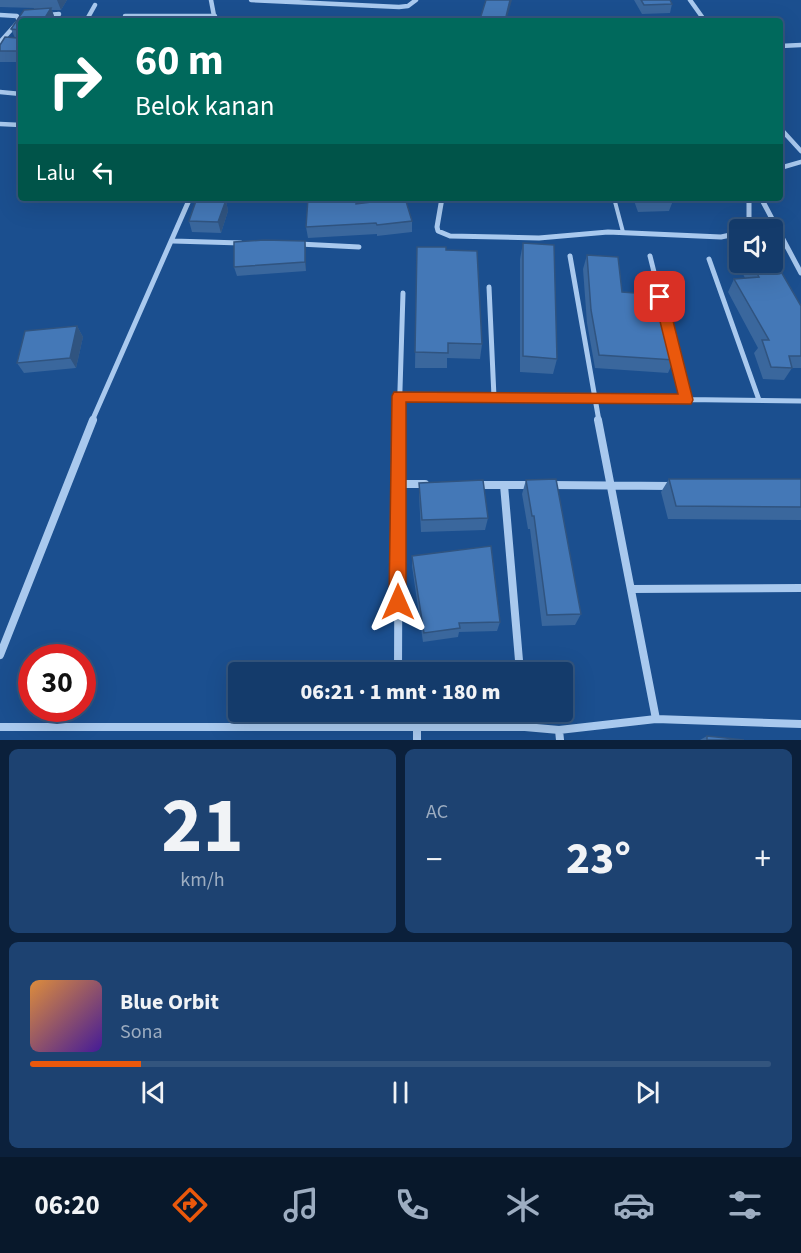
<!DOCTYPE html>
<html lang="id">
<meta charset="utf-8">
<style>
body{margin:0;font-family:"Source Sans 3",sans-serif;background:#1d4271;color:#f1f3f6;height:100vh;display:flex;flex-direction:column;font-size:22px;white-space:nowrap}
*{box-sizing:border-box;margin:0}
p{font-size:20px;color:#9dadc1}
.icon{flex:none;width:33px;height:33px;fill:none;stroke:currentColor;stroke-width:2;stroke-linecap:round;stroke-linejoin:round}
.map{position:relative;height:740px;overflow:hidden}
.details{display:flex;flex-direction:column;gap:9px;padding:9px;background:#0b203b;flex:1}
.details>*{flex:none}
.top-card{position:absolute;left:18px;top:18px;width:765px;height:183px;border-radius:6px;box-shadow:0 6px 24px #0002,0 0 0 2px #33557e;background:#00695c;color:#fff;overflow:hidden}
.controls{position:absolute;left:729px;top:219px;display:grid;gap:12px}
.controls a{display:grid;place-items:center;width:54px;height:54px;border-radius:6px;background:#143b6b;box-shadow:0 6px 24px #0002,0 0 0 2px #33557e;font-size:30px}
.speed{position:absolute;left:18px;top:644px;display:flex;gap:12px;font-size:30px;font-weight:700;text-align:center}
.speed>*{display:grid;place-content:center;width:78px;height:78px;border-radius:50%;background:#143b6b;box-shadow:0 6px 24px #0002,0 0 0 2px #33557e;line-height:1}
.speed .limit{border:9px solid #d22;background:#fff;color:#111}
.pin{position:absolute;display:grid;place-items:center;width:51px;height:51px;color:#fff;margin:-26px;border-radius:12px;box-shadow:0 3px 9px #0006}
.me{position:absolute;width:66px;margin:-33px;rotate:0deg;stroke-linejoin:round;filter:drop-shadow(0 0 4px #0008)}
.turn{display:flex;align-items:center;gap:21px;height:126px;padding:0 18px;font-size:27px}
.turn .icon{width:78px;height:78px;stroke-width:2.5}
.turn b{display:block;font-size:42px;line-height:51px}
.then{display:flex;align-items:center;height:57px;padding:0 18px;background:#0003;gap:12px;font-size:22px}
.big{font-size:45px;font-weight:800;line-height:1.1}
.details .widget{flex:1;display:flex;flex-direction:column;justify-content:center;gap:9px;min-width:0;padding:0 21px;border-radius:9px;background:#1d4271}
.details .dial{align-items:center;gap:0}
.dial b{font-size:78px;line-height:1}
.song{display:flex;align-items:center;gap:18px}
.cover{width:72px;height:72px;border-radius:9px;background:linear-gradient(135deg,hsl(30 70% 55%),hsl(260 70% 35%))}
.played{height:6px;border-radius:3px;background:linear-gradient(90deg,#ea580c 15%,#33557e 15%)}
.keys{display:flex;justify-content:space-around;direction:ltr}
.heat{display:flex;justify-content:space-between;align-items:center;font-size:33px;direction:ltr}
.details .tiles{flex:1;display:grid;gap:9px;grid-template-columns:1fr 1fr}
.widget:last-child{grid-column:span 2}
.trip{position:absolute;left:228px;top:662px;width:345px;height:60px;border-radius:6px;background:#143b6b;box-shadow:0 6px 24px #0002,0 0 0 2px #33557e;font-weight:800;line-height:60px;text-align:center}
.menu{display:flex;height:96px;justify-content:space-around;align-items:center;background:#08182b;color:#9dadc1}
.menu .icon{width:42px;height:42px}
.menu .on{color:#ea580c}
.menu b{font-size:27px;color:#f1f3f6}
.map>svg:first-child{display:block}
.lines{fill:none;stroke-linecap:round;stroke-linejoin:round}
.service{stroke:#a9c9ee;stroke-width:4}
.minor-far2{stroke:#a9c9ee;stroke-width:4.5}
.minor-far1{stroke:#a9c9ee;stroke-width:5}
.minor{stroke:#a9c9ee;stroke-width:8}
.wall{fill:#3a679d}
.shaded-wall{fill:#305480}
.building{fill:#4478b7;stroke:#305480;stroke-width:1.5}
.route{fill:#ea580c;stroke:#983908;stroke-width:1.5}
</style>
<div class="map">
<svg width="801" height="740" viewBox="0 0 801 740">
<rect width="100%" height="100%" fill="#1b4f8f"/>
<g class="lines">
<!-- service -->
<path class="service" d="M614,198L623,232"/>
<!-- minor-far2 -->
<path class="minor-far2" d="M211,0L215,21
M251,0L399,7L408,6L416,0
M690,0L705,21
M0,15L17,16L19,21L0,42
M48,15L59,14
M125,16H215
M86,21L95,5
M780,46L801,45
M0,92L21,94
M0,124L21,125
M780,128L801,151
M780,168L801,162"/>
<!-- minor-far1 -->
<path class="minor-far1" d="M442,198L437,227L438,231L450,236L539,238L608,232L721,237L740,233
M761,198L801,273
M746,230L749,226V198
M173,241L241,243
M299,244L359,247
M570,256L599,421
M650,256L661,300
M709,259L759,400
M489,287L494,397
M668,327L686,400
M399,396L801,401
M92,421L190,198
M399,421L403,293"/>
<!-- minor -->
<path class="minor" d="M598,420L656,719
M398,484H425
M478,485H530
M504,485L520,672
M550,485L671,486
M631,589L801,588
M0,655L93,420
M398,672L399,420
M398,711V727
M523,711L525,727
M0,727H525L559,730L656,719L801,724
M417,727V740
M559,730L560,740"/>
</g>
<!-- wall -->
<path class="wall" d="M0,0H67L61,10H52L55,19L54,21H21V62H0V45L15,38L11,29L34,9V8L0,7Z
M634,0H670L672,4L670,13L642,14Z
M480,19L506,21H480Z
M308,198H338V200L356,204L412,221V232L377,236V234L308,238L306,227Z
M633,198H674L669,211L638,212Z
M226,200L228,211L221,233L192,232L189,221Z
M523,243L557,359L553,374L520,372V259Z
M417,247L446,250L482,344L480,359L447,358V368H415Z
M306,250V271L237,276L234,267Z
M587,255L674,360L668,373L595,368L587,323L583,269Z
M743,262H772L801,306V368H792L784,380L763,379L754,353L758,348L728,292L734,279L745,278L740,268Z
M77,326L83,337L76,368L24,373L17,363Z
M669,479H801V520L668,519L661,492Z
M526,480L581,614L575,625L542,626L530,529H528L522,494Z
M419,483L488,518L485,530L421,532L419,495Z
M412,556L500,622L497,631L459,632L458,637L423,642L412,566Z
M707,736L744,740H700Z"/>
<!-- shaded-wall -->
<path class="shaded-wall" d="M57,0H67L61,10Z
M510,0H512L506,21H505Z
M51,8L55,19L54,21H43Z
M226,200L228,211L221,233L218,222Z
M305,241L306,250V271L305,262Z
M77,326L83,337L76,368L70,358Z"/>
<!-- building -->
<path class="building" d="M486,0H510L505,21L480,19Z
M641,0H670L672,4L644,5Z
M51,8L43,21H21V51H0V45L5,37L17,38L20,36V30L11,29L24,10Z
M197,198L226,200L218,222L189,221Z
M308,198H337V200L356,199V204L405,198L412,221L377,225L376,223L306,227Z
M264,240L305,241V262L234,267V242Z
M523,243L554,245L557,359L523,356Z
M417,247H446V250L477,251L482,344L448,343V353L415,352Z
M587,255L618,257L622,292L664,295L674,360L599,355L591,310Z
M772,256L801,306V356H789L792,368L771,367L762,340H769L734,279L759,277L751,262H772Z
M77,326L70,358L17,363L25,331Z
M556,479L581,614L547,615L534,516H532L526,480Z
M669,479H801V507L676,506Z
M483,480L488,518L422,520L419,483Z
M491,546L500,622L459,623L460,628L424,633L412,556Z
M707,736L744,740H707Z"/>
<!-- route -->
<path class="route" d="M660,292L667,297L693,400L691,404L406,402V602L404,607L398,610L392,607L389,602L392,396L394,392L678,394L654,297Z"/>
</svg>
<div class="controls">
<a><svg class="icon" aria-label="sound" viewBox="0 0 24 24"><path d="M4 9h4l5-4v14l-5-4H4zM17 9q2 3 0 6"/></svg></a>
</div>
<div class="speed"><div class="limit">30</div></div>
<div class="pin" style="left:660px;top:297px;background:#d93025"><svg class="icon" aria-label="arrive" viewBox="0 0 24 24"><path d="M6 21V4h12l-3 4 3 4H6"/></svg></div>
<svg class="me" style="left:398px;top:602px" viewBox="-20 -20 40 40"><path d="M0-17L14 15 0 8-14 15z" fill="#ea580c" stroke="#fff" stroke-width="4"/></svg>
<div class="trip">06:21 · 1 mnt · 180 m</div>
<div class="top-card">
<div class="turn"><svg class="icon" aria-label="right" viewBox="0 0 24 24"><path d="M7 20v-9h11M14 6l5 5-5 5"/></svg><div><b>60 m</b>Belok kanan</div></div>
<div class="then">Lalu<svg class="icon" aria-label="left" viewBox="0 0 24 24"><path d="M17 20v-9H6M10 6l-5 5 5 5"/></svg></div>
</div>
</div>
<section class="details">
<div class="tiles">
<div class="widget dial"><b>21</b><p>km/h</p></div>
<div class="widget"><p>AC</p>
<div class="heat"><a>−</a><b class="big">23°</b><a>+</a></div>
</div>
<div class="widget">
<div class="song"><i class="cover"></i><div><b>Blue Orbit</b><p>Sona</p></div></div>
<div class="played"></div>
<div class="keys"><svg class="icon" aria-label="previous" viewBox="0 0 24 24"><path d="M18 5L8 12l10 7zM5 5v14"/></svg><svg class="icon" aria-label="pause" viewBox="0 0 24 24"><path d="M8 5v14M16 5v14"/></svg><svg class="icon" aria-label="next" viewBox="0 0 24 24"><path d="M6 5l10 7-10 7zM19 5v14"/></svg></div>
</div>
</div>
</section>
<nav class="menu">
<b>06:20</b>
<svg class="icon on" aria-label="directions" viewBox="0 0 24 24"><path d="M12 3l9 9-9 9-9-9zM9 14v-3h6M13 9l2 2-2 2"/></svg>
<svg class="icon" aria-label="music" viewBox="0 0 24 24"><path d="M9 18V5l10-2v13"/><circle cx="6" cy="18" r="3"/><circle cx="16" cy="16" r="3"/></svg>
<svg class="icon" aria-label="phone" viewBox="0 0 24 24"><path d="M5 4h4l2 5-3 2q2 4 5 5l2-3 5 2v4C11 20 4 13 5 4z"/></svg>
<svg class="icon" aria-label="climate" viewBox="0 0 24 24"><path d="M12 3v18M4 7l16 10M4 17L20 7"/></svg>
<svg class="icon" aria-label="car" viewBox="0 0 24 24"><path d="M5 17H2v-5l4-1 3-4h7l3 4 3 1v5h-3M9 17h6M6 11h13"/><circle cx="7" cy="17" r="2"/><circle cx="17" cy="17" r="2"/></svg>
<svg class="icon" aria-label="filters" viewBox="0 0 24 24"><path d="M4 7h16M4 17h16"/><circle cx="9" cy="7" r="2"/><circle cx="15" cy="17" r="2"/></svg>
</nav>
